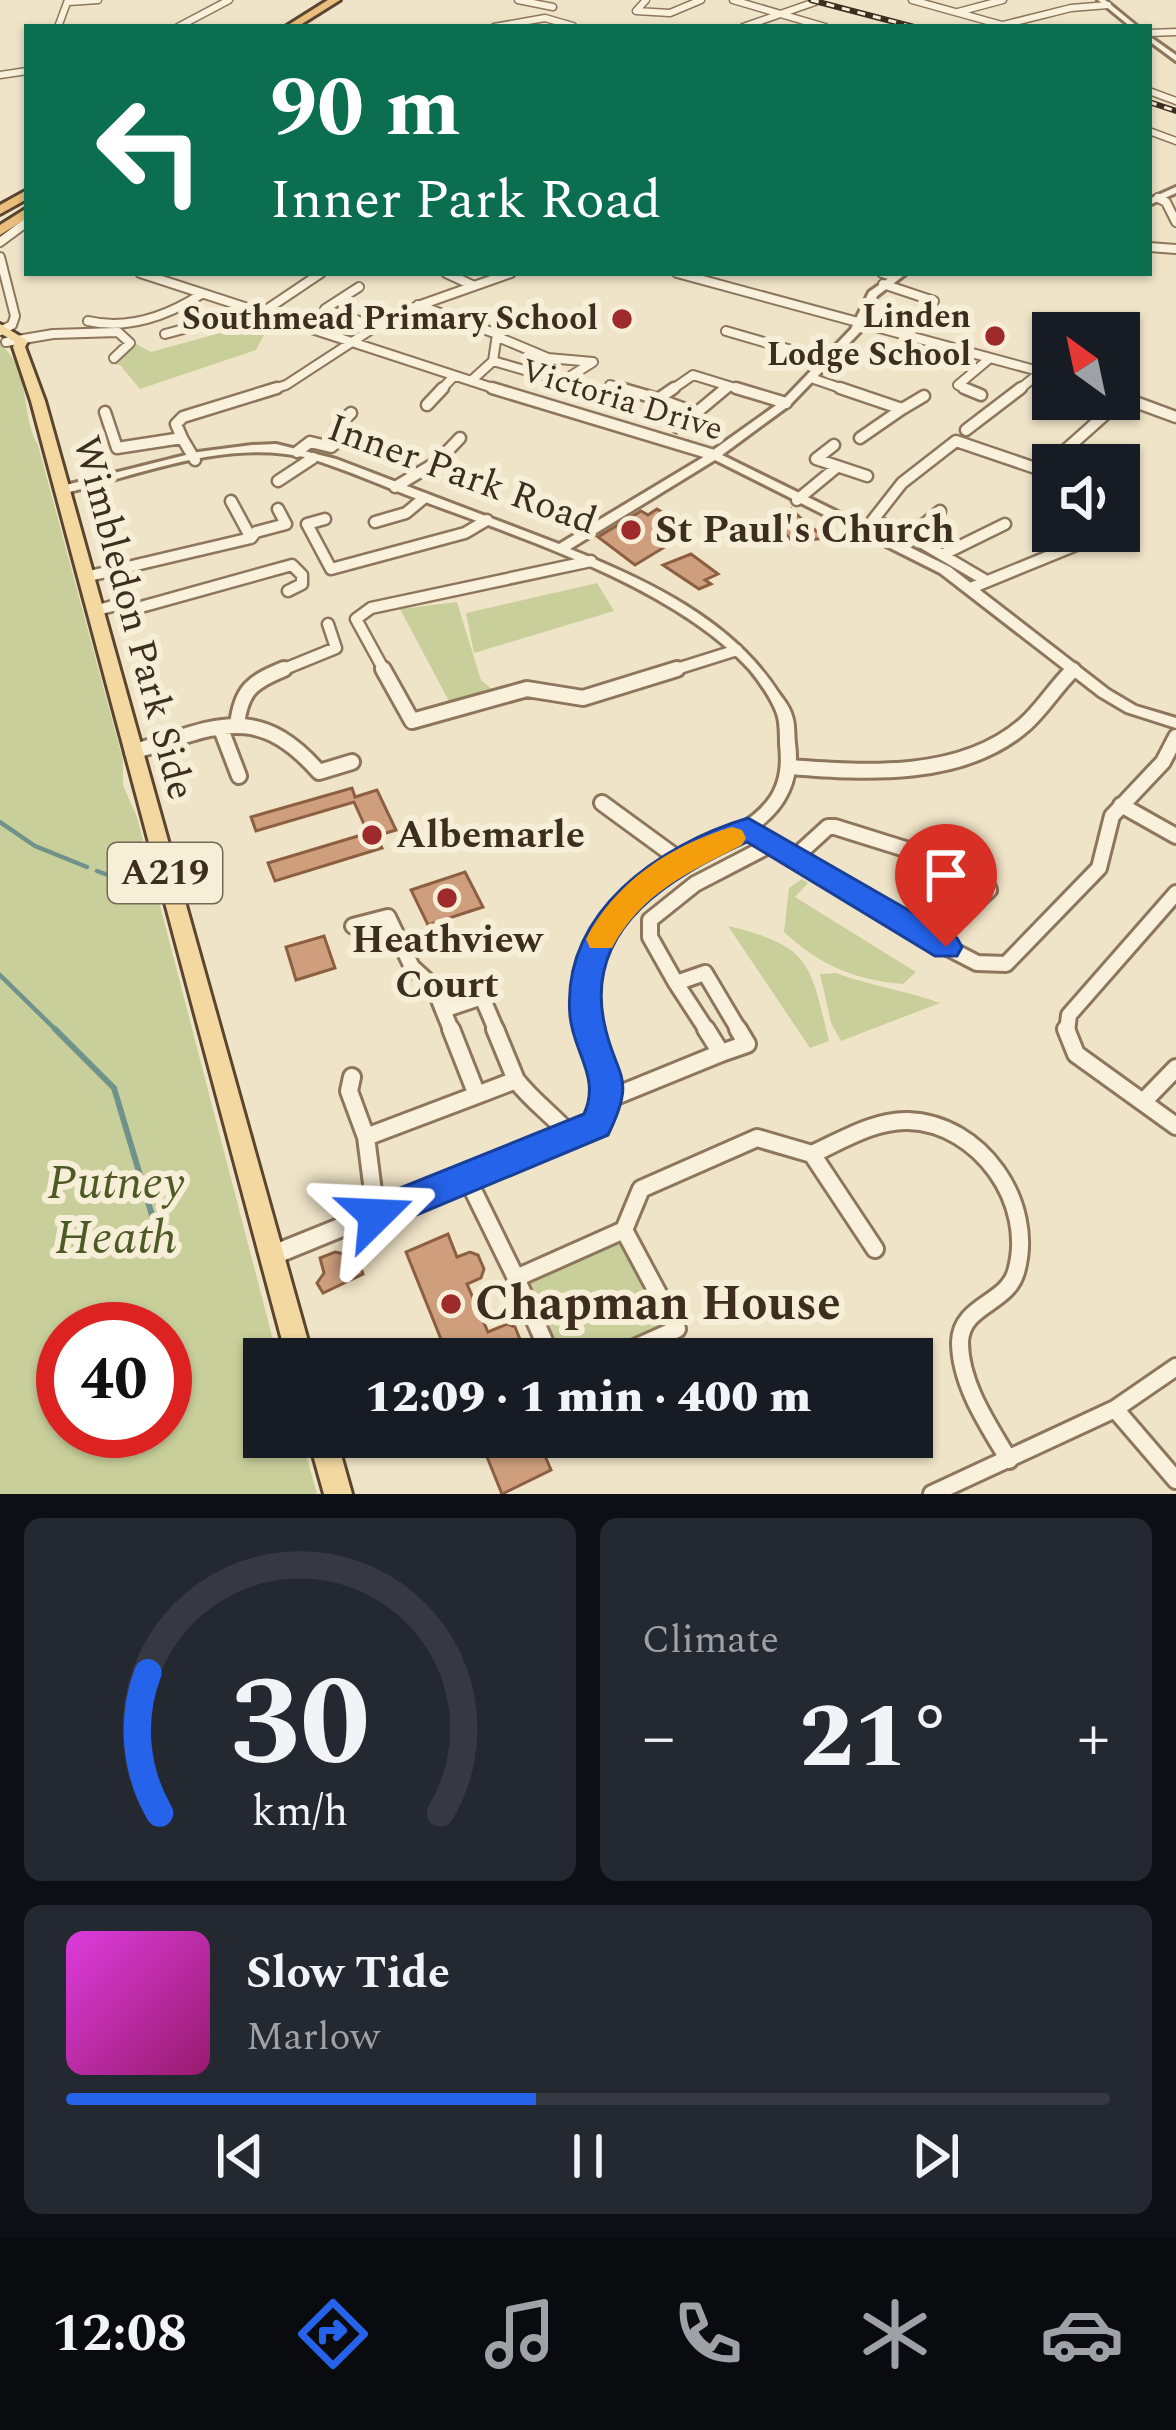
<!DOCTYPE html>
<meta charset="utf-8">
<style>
body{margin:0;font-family:Spectral,serif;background:#242831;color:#f1f3f6;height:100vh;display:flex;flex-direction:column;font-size:45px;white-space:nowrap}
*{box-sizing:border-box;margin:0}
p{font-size:39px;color:#9ea1a6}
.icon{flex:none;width:66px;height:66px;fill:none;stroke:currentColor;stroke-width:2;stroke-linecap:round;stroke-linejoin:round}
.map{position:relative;height:1494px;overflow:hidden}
.sheet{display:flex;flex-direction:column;gap:24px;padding:24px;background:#0d0f14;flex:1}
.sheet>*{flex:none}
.guide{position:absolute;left:24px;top:24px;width:1128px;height:252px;border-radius:0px;box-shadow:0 3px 9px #0004;background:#0b6e4f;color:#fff;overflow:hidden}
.needle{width:78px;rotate:327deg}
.controls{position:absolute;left:1032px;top:312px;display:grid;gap:24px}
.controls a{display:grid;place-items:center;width:108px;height:108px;border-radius:0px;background:#171b24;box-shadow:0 3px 9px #0004;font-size:60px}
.speed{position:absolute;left:36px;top:1302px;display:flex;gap:24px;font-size:60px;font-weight:700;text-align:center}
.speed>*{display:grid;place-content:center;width:156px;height:156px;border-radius:50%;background:#171b24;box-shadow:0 3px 9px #0004;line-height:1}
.speed .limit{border:18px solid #d22;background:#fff;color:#111}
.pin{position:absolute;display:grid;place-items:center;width:102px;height:102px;color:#fff;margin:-123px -51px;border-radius:50% 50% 50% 0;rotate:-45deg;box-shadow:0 0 12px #0007}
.pin .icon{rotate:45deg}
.me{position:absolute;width:132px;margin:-66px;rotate:69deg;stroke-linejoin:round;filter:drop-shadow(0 0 9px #0008)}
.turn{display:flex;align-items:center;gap:42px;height:252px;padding:0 48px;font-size:54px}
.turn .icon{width:156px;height:156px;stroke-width:2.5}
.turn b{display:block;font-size:84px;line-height:102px}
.big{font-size:90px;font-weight:800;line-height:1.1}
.sheet .tile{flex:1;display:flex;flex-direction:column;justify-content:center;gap:18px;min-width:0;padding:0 42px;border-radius:18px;background:#242831}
.sheet .dial{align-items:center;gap:0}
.dial svg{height:312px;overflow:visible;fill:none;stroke:#363941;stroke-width:7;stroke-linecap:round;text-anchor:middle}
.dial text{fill:#f1f3f6;stroke:none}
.song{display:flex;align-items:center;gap:36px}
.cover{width:144px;height:144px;border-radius:18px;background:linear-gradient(135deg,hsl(300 70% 55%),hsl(320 70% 35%))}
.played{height:12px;border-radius:6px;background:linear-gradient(90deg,#2563eb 45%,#363941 45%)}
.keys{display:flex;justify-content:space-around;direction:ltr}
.heat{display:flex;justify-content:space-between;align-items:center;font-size:66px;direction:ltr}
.sheet .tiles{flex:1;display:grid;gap:24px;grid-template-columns:1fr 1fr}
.tile:last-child{grid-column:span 2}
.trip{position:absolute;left:243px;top:1338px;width:690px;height:120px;border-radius:0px;background:#171b24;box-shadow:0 3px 9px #0004;font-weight:800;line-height:120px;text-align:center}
.tabs{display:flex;height:192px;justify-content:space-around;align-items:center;background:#090b0e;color:#9ea1a6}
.tabs .icon{width:84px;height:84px}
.tabs .on{color:#2563eb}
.tabs b{font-size:54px;color:#f1f3f6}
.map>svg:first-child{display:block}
.green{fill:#c9cf9b;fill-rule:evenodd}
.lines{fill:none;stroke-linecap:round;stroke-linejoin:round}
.stream-far1{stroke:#6f938a;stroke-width:4.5}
.stream{stroke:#6f938a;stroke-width:6}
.building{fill:#cf9f7d;stroke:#8d5f41;stroke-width:3}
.minor-far4-casing{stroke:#8d765c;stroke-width:9}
.minor-far3-casing{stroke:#8d765c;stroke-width:12}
.minor-far2-casing{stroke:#8d765c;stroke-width:15}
.minor-far1-casing{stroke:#8d765c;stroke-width:20}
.minor-casing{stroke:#8d765c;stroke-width:22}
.tertiary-casing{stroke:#8d765c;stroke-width:6}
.primary-casing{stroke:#5b4430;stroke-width:6}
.trunk-casing{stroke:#5b4430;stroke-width:6}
.minor-far4{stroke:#faf1dc;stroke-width:6}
.minor-far3{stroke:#faf1dc;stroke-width:8}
.minor-far2{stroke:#faf1dc;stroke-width:10}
.minor-far1{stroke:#faf1dc;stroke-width:14}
.minor{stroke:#faf1dc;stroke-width:16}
.tertiary{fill:#faf1dc;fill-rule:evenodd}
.primary{fill:#f3d9a0;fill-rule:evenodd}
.trunk{fill:#eabe7c;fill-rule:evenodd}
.rail-casing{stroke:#3d2e20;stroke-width:6}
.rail{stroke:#f7eed8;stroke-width:3;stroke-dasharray:8;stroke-linecap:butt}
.route{fill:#2563eb;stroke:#184099;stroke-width:3}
.slow{fill:#f59e0b}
.poi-dot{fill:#9e2a2b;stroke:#f7eed8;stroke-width:4.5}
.labels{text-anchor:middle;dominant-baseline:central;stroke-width:12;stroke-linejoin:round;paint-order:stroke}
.far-poi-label{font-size:33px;font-weight:bold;fill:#3d2e20;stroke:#f7eed8;text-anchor:end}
.far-street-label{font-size:33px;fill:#3d2e20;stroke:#f7eed8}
.shield{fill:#f7eed8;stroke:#756857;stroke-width:3}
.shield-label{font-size:36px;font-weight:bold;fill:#3d2e20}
.street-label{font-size:39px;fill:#3d2e20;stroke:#f7eed8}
.poi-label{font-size:39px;font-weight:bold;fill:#3d2e20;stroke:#f7eed8;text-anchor:start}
.near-park-label{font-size:48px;font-style:italic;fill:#4d5a26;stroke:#f7eed8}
.near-poi-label{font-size:48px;font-weight:bold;fill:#3d2e20;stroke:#f7eed8;text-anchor:start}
</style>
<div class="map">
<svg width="1176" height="1494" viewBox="0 0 1176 1494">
<rect width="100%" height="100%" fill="#f0e4c8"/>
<!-- green -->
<path class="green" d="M238,328L264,335L256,350L140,389L120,365L109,364L136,344L151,352Z
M0,344C33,371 19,413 38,445L123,760V785L137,817L278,1359H264V1437H301L317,1494H0ZM63,1329H165V1431H63Z
M597,583L614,611L474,653L466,613Z
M457,602L481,680L494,691L450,703L400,609Z
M802,879L808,883L795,897L916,972L903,984C854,980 820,965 784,932L789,888Z
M728,926C812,946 810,964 829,1041L810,1048Z
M836,973C870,986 905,990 940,1003L841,1041L831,1023L820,974Z
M617,1243L625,1246L664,1321L662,1328L594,1359H563L529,1285L532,1277Z"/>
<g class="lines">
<!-- stream-far1 -->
<path class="stream-far1" d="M0,822L35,846L87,867
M97,871L146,889
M0,975L58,1032"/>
<!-- stream -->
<path class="stream" d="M55,1029L114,1088L154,1222"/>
</g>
<!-- building -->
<path class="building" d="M657,509L670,517L653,532L673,542L635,565L598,537L641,511L648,515Z
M791,509L807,524L826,538L793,542L772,520Z
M691,554L718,574L705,580L711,584L699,589L663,565Z
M352,788L355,797L377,790L396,830L376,836L382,848L275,881L268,863L368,833L354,802L256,831L251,817Z
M465,872L483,907L428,925L411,890Z
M324,936L335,968L296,980L286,947Z
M448,1234L457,1257L470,1252L478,1255L484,1269L481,1278L467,1284L488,1332L507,1324L515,1327L521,1342L517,1350L497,1359H449L406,1252Z
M335,1252L357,1257L363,1274L323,1293L317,1283L324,1273L320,1258Z
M479,1437H537L551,1470L502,1494Z"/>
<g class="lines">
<defs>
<path id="minor-far4" d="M518,0L553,7
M646,0L636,11L670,13L701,0
M733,0L825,27
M912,0L1009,27
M69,2L98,0
M958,12L1003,0
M1003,25L1071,8L1108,5
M58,27L68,0
M178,27L229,0
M494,27L545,18L573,26L568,27
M743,27L815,2
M1149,33L1176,32
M0,75L27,71
M1149,91L1176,101
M1149,131L1176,141"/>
<path id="minor-far3" d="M1158,198L1166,202L1176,222
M0,242L27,222
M1149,247L1176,249
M0,257L15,316L12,325L0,331
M140,273L502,391
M446,273L474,286
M677,273L1053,375
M882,273L895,277
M883,284L934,301
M359,287L325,309L373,326
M418,305L497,334L493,361L471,381
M260,314L321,273
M88,321C127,330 167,316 200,295
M726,331L829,361
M165,334L191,327
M6,342L53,334L118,332L130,343L114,358
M493,361L556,379H566L593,362L548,358L498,337
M811,378L849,391
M610,385L630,391
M267,391L286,385L395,314L511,273
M440,391L454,376
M670,391L693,375L745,391
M722,391L727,387
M971,391L958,385L989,359
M1017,391L1041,372"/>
<path id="minor-far2" d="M492,388L714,455
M620,388L658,399L674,388
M736,388L786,403
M840,388L902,409L860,438
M964,388L981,395
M1119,396L1176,417
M658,399L696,413L726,388
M1068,399L1108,412L1122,397
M427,405L443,388
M902,409L924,396
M105,412L117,448L182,438L176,424L183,417L277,388
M677,427L696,413
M966,430L1021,388
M182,438L195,460
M834,445L816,459L867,476
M297,452L310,442L331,447L352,430L337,426L351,413
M1043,470L1108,412
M278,481L313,458
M395,487L437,462L460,438
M797,500L837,467
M1119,501L1125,505L1119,511
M940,511L910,536L873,520L902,483L956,441L1053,474
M325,519L307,524L331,569L465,533L487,520
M375,522L406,513L424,498
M910,536L985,580
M251,538L256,532L286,524L278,509
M944,554L1005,524
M85,577L251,538L231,501
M971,588L1081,543L1098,531
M93,611L117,605L130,610L292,565L302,575V584L288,591
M277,672L336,648L328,624
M385,672L356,619L371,608L591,561
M667,672L737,650"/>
<path id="minor-far1" d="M383,669L412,721L527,689L583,698L677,669
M237,725C241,690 252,682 284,669
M221,729L239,776
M132,752C213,729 255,699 319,772L352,762
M790,767C867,773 961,779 1023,726C1042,710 1055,687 1073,670
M602,803L680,860
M1121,805L1176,836
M748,829L946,947L977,963L1006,964L1099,868L1112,816L1163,762L1176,737
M794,858L828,827H835L982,873L989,890L935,940
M353,926L388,917L412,967L434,987L443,1010
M676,983L708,1032
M676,983L650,937V920L695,884L772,844
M676,983L705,973L740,1032
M443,1010L452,1032
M443,1010L482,997L497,1032
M1067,1032L1069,1015L1176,893"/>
<path id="minor" d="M451,1029L477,1095L516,1080L495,1029
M706,1029L721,1053L747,1044L738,1029
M1066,1029L1076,1054L1176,1126
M352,1077L349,1091L366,1137L376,1215
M516,1080C533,1102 554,1116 572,1137
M608,1099L721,1053
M1143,1102L1176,1068
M366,1137L477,1095
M468,1180L516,1278
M624,1230L641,1189L757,1138L812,1154
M875,1249L812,1154C841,1141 874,1120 908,1121C980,1123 1036,1203 1016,1272C1007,1304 961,1305 960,1342C960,1384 988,1425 1009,1460
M552,1359L516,1278L624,1230
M610,1359L677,1329L624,1230
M1115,1409L1176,1480
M932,1494L1115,1409L1176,1367"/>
<path id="tertiary" d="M1098,0H1105L1138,27H1131Z
M1149,36L1176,55V61L1149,41Z
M1176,187V193L1149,205V199Z
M896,273H907L877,296L860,332L790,405L722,455L950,567L1109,690L1136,706L1176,718V728L1126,712L1099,696L940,573L715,460L570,549C647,580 732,620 778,692C783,699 790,707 792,716C795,724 794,734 795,743C799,771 791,798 770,818C753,835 729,845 707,855C668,872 630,897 611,936C599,960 592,990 595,1016C602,1065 631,1079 603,1130L280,1262L273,1265L266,1262L263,1255L266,1248L589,1118C608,1085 585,1055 578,1022C573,993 581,960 595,934C613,898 643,871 679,854C711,838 750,827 771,796C781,780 782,763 780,744C780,735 780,725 778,717C774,702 759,681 750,670C675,587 522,538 420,500C383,486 347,470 309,458C227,438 141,474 62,494L56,490L58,487L198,452L252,445L276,444L336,459L559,544L702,458L782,401L851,329L869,292Z"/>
<path id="primary" d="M0,324L28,341L25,347L45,401L313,1359H287L31,401L13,347L15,342L0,333Z
M308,1437H336L352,1494H324Z"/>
<path id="trunk" d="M328,0H340L297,27H285Z
M27,190V199L0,214V205Z
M27,208V218L0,235V225Z"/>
</defs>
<!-- minor-far4 casing -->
<use href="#minor-far4" class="minor-far4-casing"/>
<!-- minor-far3 casing -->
<use href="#minor-far3" class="minor-far3-casing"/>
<!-- minor-far2 casing -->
<use href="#minor-far2" class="minor-far2-casing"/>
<!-- minor-far1 casing -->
<use href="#minor-far1" class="minor-far1-casing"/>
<!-- minor casing -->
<use href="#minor" class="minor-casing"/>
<!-- tertiary casing -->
<use href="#tertiary" class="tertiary-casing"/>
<!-- primary casing -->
<use href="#primary" class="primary-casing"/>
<!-- trunk casing -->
<use href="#trunk" class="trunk-casing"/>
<!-- minor-far4 -->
<use href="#minor-far4" class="minor-far4"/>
<!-- minor-far3 -->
<use href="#minor-far3" class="minor-far3"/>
<!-- minor-far2 -->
<use href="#minor-far2" class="minor-far2"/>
<!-- minor-far1 -->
<use href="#minor-far1" class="minor-far1"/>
<!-- minor -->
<use href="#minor" class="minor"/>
<!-- tertiary -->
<use href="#tertiary" class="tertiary"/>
<!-- primary -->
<use href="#primary" class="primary"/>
<!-- trunk -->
<use href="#trunk" class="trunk"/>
<defs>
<path id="rail" d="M811,0L914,27
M1149,102L1176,111"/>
</defs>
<!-- rail casing -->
<use href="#rail" class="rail-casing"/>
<!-- rail -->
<use href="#rail" class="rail"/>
</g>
<!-- route -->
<path class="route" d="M748,818L957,938L962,947L957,956H935L747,842C675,875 584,925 604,1022C615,1078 638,1074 608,1135L376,1232L363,1227L358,1215L363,1203L584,1114C601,1077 573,1052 570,1016C561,912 659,845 748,818Z"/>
<!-- slow -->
<path class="slow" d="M732,827L742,830L746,838L742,845C689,872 641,893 612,948H590L586,939C615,882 671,845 732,827Z"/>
<!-- markers -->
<g class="poi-dot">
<circle cx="622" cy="319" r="12"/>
<circle cx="995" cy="336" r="12"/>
<circle cx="631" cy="530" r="12"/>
<circle cx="372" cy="835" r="12"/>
<circle cx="447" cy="898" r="12"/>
<circle cx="451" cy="1304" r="12"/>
</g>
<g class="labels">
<!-- far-poi labels -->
<g class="far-poi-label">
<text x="971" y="317">Linden<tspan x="971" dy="38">Lodge School</tspan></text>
<text x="598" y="319">Southmead Primary School</text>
</g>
<!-- far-street labels -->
<g class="far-street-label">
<text transform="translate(622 400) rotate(17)">Victoria Drive</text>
</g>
<!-- shield labels -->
<rect class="shield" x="108" y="843" width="114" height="60" rx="9"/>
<g class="shield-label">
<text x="165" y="873">A219</text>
</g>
<!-- street labels -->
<g class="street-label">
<text transform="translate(462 475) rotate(20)">Inner Park Road</text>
<text transform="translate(133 618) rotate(75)">Wimbledon Park Side</text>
</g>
<!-- poi labels -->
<g class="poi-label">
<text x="655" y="530">St Paul's Church</text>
<text x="396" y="835">Albemarle</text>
<text x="447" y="940" text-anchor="middle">Heathview<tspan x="447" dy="45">Court</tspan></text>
</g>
<!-- near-park labels -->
<g class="near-park-label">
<text x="116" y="1183">Putney<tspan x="116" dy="55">Heath</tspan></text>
</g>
<!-- near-poi labels -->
<g class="near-poi-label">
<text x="475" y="1304">Chapman House</text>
</g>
</g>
</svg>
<div class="controls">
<a><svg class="needle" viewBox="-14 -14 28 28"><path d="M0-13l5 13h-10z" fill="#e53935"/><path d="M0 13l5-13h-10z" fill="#9ea1a6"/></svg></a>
<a><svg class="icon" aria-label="sound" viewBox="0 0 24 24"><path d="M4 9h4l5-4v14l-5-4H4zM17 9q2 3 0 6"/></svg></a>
</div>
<div class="speed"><div class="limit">40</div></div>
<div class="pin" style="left:946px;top:947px;background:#d93025"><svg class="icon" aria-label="arrive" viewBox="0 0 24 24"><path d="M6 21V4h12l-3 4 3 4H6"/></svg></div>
<svg class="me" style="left:376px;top:1215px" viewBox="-20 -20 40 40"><path d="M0-17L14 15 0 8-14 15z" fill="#2563eb" stroke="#fff" stroke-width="4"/></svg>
<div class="trip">12:09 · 1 min · 400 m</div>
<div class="guide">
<div class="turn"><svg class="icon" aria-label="left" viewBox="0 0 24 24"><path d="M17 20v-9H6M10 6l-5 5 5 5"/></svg><div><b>90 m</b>Inner Park Road</div></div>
</div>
</div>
<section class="sheet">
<div class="tiles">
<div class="tile dial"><svg viewBox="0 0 100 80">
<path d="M14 69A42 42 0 1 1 86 69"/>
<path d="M14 69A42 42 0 0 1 11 33" stroke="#2563eb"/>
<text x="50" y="56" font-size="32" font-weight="700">30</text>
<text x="50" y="72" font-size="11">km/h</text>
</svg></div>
<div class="tile"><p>Climate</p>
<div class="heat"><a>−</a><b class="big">21°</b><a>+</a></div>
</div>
<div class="tile">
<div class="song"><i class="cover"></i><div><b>Slow Tide</b><p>Marlow</p></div></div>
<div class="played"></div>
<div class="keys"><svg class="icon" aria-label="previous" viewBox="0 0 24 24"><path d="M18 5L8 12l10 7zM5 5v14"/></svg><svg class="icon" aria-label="pause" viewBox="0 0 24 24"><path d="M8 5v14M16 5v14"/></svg><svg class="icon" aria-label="next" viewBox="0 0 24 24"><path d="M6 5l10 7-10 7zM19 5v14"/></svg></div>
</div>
</div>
</section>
<nav class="tabs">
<b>12:08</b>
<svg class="icon on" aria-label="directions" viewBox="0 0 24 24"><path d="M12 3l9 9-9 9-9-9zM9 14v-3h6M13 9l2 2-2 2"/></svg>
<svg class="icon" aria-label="music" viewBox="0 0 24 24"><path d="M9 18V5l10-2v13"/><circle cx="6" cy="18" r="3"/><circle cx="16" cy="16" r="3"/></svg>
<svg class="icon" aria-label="phone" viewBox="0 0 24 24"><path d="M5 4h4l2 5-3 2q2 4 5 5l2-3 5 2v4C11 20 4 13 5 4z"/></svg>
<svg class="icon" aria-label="climate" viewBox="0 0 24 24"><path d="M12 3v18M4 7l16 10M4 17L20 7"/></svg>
<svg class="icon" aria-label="car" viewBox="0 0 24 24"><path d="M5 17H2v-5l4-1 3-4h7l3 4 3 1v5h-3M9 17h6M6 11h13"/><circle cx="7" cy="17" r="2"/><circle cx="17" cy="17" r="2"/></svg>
</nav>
